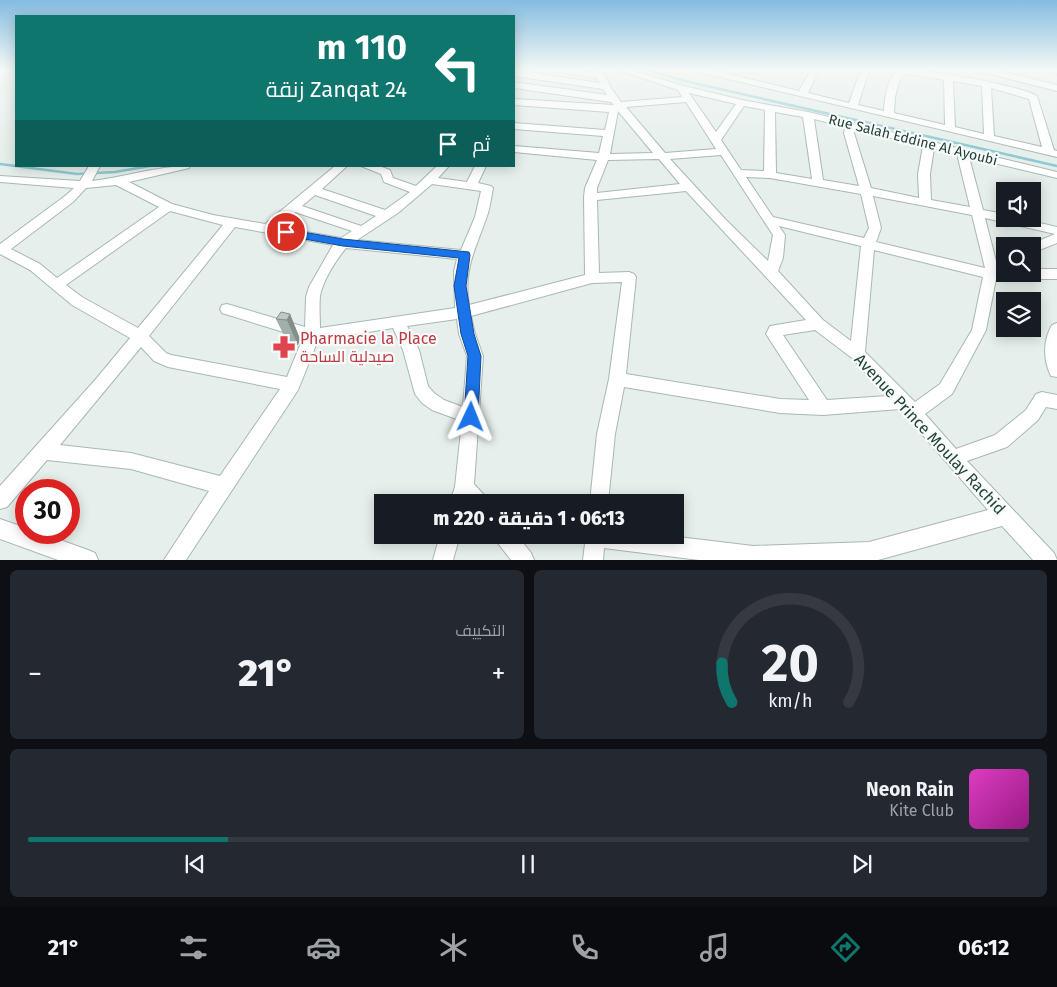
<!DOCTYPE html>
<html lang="ar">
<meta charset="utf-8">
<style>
body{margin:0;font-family:"Fira Sans",Cairo,sans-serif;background:#242831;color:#f1f3f6;direction:rtl;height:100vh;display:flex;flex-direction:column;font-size:19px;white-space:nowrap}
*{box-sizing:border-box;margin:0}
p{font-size:16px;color:#9ea1a6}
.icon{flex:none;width:28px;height:28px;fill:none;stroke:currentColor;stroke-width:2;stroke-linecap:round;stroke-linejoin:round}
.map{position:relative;height:560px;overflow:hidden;direction:ltr}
.side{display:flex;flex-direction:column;gap:10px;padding:10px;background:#0d0f14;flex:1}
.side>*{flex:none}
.top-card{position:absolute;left:15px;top:15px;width:500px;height:152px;border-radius:0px;box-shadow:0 2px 12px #0003;direction:rtl;background:#0f766e;color:#fff;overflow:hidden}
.fabs{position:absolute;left:996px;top:182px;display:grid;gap:10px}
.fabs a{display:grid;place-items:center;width:45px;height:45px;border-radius:0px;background:#171b24;box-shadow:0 2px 12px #0003;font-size:25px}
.speed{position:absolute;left:15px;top:479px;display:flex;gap:10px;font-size:25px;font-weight:700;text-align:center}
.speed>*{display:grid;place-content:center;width:65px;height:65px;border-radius:50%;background:#171b24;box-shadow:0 2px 12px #0003;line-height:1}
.speed .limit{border:8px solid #d22;background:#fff;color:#111}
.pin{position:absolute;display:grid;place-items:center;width:42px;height:42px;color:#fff;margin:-21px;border:2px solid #fff;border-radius:50%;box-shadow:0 1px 5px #0007}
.me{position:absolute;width:55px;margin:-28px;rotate:2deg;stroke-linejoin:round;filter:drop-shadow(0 0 4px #0008)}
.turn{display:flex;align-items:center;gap:18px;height:105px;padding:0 25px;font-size:22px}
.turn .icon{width:65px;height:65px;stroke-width:2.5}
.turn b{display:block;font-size:35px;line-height:42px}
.then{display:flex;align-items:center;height:48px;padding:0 25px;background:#0003;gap:10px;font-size:19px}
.big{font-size:38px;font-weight:800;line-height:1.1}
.side .widget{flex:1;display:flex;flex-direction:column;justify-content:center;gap:8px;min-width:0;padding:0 18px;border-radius:8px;background:#242831}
.side .dial{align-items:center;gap:0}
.dial svg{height:130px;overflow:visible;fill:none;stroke:#363941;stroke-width:7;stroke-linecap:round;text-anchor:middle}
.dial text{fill:#f1f3f6;stroke:none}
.song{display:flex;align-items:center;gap:15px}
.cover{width:60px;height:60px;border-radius:8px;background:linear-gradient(135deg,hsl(310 70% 55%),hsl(310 70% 35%))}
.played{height:5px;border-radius:2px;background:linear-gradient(90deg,#0f766e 20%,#363941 20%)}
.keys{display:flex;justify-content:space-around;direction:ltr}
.heat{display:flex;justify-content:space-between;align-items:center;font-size:28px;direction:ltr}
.side .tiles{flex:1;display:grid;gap:10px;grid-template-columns:1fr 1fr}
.widget:last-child{grid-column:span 2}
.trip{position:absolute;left:374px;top:494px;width:310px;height:50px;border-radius:0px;background:#171b24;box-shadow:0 2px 12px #0003;font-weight:800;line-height:50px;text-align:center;direction:rtl}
.menu{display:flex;height:80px;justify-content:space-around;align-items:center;background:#090b0e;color:#9ea1a6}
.menu .icon{width:35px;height:35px}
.menu .on{color:#0f766e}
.menu b{font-size:22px;color:#f1f3f6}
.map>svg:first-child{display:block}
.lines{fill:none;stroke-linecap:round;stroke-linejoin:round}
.stream{stroke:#8ec9d4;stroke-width:2.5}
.minor-casing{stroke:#a8b8b2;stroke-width:2}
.minor{fill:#fff;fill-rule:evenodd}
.wall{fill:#a1aea9}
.shaded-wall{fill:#838d89}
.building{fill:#bbcac4;stroke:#838d89}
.route{fill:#1a73e8;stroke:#114b97}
.labels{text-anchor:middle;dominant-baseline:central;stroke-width:4.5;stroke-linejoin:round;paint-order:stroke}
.far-street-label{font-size:14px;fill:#24423a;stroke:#f7fbf9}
.health-label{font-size:16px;fill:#be3a42;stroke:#f7fbf9;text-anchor:start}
.street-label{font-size:16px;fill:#24423a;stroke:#f7fbf9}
</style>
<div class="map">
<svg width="1057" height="560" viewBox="0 0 1057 560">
<rect width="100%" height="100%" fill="#e6efeb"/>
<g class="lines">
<!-- stream -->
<path class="stream" d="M647,70L685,81L1057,166
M0,164L77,174L115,172L150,166"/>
<defs>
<path id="minor" d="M514,70L600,83L597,78L565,73L561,70L595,72L594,70H602L611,88L621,102L682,97L678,90L618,70H631L684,86L742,100L808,112L1057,172V178L969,157L983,210L1005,214V219H1023L1057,227V243L1032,253V246H1027L1055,234L985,218L998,269H1005V274H1032V269H1057V279H996L986,330L952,394L925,414L956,449L995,435L1026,410L1036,394L1042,392L1057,395V409L1046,407L1038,420L1007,447L967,461L1054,553L1057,560H1033L1002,526L878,560H699L604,548L603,560H583L586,535H662L753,546L869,542L988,510L900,409L823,415L780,413L624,387L615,434L608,502H590L597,434L609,379L622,282L592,283L471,316L475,334L483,356L474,484L484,495L486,502H450L455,487L462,421L432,410L422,403L415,394L403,350L393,328L318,340L298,390L186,560H164L209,491L131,469L47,460L7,507L0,509V486L96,379L130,338L72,305L30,270L0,254V244L65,196L74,188L0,182V176L80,181L89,166H100L92,181C125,177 157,166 190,166L189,168L129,182L172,204L213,215L265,224L335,166H347L322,189L385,210L410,192L384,182L381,174L361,166H379L390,170L393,178L416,186L437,166H449L438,178L467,182L475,166H486L478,183L491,186L493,188C491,198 490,209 486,219C475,250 463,271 469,305L585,275L584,197L585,188L597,160L514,152V146L599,153L603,136L514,129V123L605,130L609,112L514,105V99L614,105L611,102L514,88V82L607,95L603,89L514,76ZM689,93L736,104L716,132ZM686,102L716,149L665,153L626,107ZM744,106L765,110L764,171L741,170L721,140ZM618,111L653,153L610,154ZM775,112L803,117L812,179L776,173ZM814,119L845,127L844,133L859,186L823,180ZM855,129L923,146L918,174L919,198L871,188L854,133ZM934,148L957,154L970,207L931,200L930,174ZM721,155L773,235L768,261L726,220L670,159ZM659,159L680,184L597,193V188L608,160ZM746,177L770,178L861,194L869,228L864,238L773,217ZM432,184L481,191L475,217L461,250L357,240L398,213ZM116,185L159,207L57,278L40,264L11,249L73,202L86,188ZM686,191L806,320L770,326L766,334L809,400L780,399L626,374L636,277L634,274L629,272L599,273L597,200ZM315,195L376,216L361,226L302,206ZM873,196L972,215L985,268L876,242L881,228ZM170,211L223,225L138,328L82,297L66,285ZM295,212L352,231L341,238L277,227ZM779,226L861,246L851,341L823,320L778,271L783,258L785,235ZM235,227L333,245L309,287L306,297L305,327L227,304L222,305L220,309L222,313L303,338L287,377L171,355L166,353L149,336ZM346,248L457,259L454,271L455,308L320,328C320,318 319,306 320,296C323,280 336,260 346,248ZM874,250L983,277L972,330L940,384L915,402L865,352ZM457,319L459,334L467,356L463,407L444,400L434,393L428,386L419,350L407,326ZM815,330L852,358L888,396L827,400L783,335ZM141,347L154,361L168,367L280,389L220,476L131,453L60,445Z
M698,70H712L799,91L811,70H819L808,93L849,103L861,70H869L858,105L884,111C885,99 886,75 901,70C915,66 1025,87 1037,96L1054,150L1057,151V157L699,72ZM907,74L944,80L945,125L894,113L895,97L900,78ZM953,81L982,86L984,134L955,127ZM991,88L1029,99L1042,147L994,136Z
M981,70H995L1057,85V91L982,72Z
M1049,70H1057V74L1050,72Z
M1057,323V377L1051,376C1043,360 1043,340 1052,325Z
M0,519L26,528V532H38L88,550L95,553L98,560H58L0,539Z
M440,535H460L453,560H433Z
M494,535H517L531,553L534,560H511L497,542Z"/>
</defs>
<!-- minor casing -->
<use href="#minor" class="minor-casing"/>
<!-- minor -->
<use href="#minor" class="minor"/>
</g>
<!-- wall -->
<path class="wall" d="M290,314L300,339L298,345L288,344L276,319Z"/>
<!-- shaded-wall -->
<path class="shaded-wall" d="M290,314L300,339L298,345L287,320Z"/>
<!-- building -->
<path class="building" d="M281,312L290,314L287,320L276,319Z"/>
<!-- sky -->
<linearGradient id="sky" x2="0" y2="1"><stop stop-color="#84bce0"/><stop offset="0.47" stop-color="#f4f8f6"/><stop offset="1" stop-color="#f4f8f6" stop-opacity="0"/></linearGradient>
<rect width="1057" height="148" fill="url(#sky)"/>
<!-- route -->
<path class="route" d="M286,229L343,239L469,252L470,255L466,286L474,334L481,356L478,417L476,421L471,423L466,421L464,417L468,356L461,334L454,286L459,258L343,246L282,235L281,232Z"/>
<!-- icons -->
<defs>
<symbol id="pharmacy-bare" viewBox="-9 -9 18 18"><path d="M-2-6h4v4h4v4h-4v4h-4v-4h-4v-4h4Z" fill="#e0444e" stroke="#f7fbf9" stroke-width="2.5" paint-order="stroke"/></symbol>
</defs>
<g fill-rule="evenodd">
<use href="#pharmacy-bare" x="268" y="331" width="32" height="32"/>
</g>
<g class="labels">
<!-- far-street labels -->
<g class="far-street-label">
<text transform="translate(913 140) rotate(14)">Rue Salah Eddine Al Ayoubi</text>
</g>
<!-- health labels -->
<g class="health-label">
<text x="300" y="338">Pharmacie la Place<tspan x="300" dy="18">صيدلية الساحة</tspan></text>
</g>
<!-- street labels -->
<g class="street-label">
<text transform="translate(930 434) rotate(47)">Avenue Prince Moulay Rachid</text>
</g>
</g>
</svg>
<div class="fabs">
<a><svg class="icon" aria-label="sound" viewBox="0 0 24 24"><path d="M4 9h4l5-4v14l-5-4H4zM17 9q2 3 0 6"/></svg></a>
<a><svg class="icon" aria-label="search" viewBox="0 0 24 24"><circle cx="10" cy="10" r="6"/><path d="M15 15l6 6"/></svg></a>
<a><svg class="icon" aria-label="layers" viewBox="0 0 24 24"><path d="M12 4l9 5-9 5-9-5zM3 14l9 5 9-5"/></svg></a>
</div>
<div class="speed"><div class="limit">30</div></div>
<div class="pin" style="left:286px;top:232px;background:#d93025"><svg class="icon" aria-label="arrive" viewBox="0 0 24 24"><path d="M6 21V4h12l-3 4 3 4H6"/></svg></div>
<svg class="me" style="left:471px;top:417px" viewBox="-20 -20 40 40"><path d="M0-17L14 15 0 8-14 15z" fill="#1a73e8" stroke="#fff" stroke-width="4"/></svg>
<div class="trip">06:13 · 1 دقيقة · 220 m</div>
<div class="top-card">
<div class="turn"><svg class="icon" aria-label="left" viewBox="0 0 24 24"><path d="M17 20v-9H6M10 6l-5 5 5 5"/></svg><div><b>110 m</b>Zanqat 24 زنقة</div></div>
<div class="then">ثم<svg class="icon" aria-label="arrive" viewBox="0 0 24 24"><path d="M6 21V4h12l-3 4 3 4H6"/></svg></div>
</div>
</div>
<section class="side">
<div class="tiles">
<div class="widget dial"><svg viewBox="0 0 100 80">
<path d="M14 69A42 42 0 1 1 86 69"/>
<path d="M14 69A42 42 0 0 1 8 45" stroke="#0f766e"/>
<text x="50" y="56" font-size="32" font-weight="700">20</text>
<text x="50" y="72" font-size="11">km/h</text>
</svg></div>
<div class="widget"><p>التكييف</p>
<div class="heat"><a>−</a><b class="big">21°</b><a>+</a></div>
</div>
<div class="widget">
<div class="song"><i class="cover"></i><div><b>Neon Rain</b><p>Kite Club</p></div></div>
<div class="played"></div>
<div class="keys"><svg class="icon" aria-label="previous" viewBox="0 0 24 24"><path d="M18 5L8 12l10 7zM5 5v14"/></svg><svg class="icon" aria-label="pause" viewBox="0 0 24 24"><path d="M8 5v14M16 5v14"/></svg><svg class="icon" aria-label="next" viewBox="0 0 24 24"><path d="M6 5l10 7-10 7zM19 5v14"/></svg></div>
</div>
</div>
</section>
<nav class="menu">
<b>06:12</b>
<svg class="icon on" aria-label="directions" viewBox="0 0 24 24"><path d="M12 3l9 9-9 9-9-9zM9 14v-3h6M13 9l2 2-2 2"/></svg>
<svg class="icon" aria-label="music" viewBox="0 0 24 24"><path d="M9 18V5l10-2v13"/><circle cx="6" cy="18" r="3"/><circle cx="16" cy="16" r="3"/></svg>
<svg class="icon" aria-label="phone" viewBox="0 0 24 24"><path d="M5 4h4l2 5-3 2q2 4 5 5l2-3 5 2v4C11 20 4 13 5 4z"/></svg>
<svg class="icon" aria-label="climate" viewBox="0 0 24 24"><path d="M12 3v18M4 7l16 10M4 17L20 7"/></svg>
<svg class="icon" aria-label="car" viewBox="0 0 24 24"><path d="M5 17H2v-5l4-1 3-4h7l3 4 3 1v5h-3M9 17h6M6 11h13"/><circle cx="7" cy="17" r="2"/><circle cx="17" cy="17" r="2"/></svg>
<svg class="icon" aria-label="filters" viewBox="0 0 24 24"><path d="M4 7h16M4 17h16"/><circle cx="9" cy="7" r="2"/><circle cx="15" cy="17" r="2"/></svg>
<b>21°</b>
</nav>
